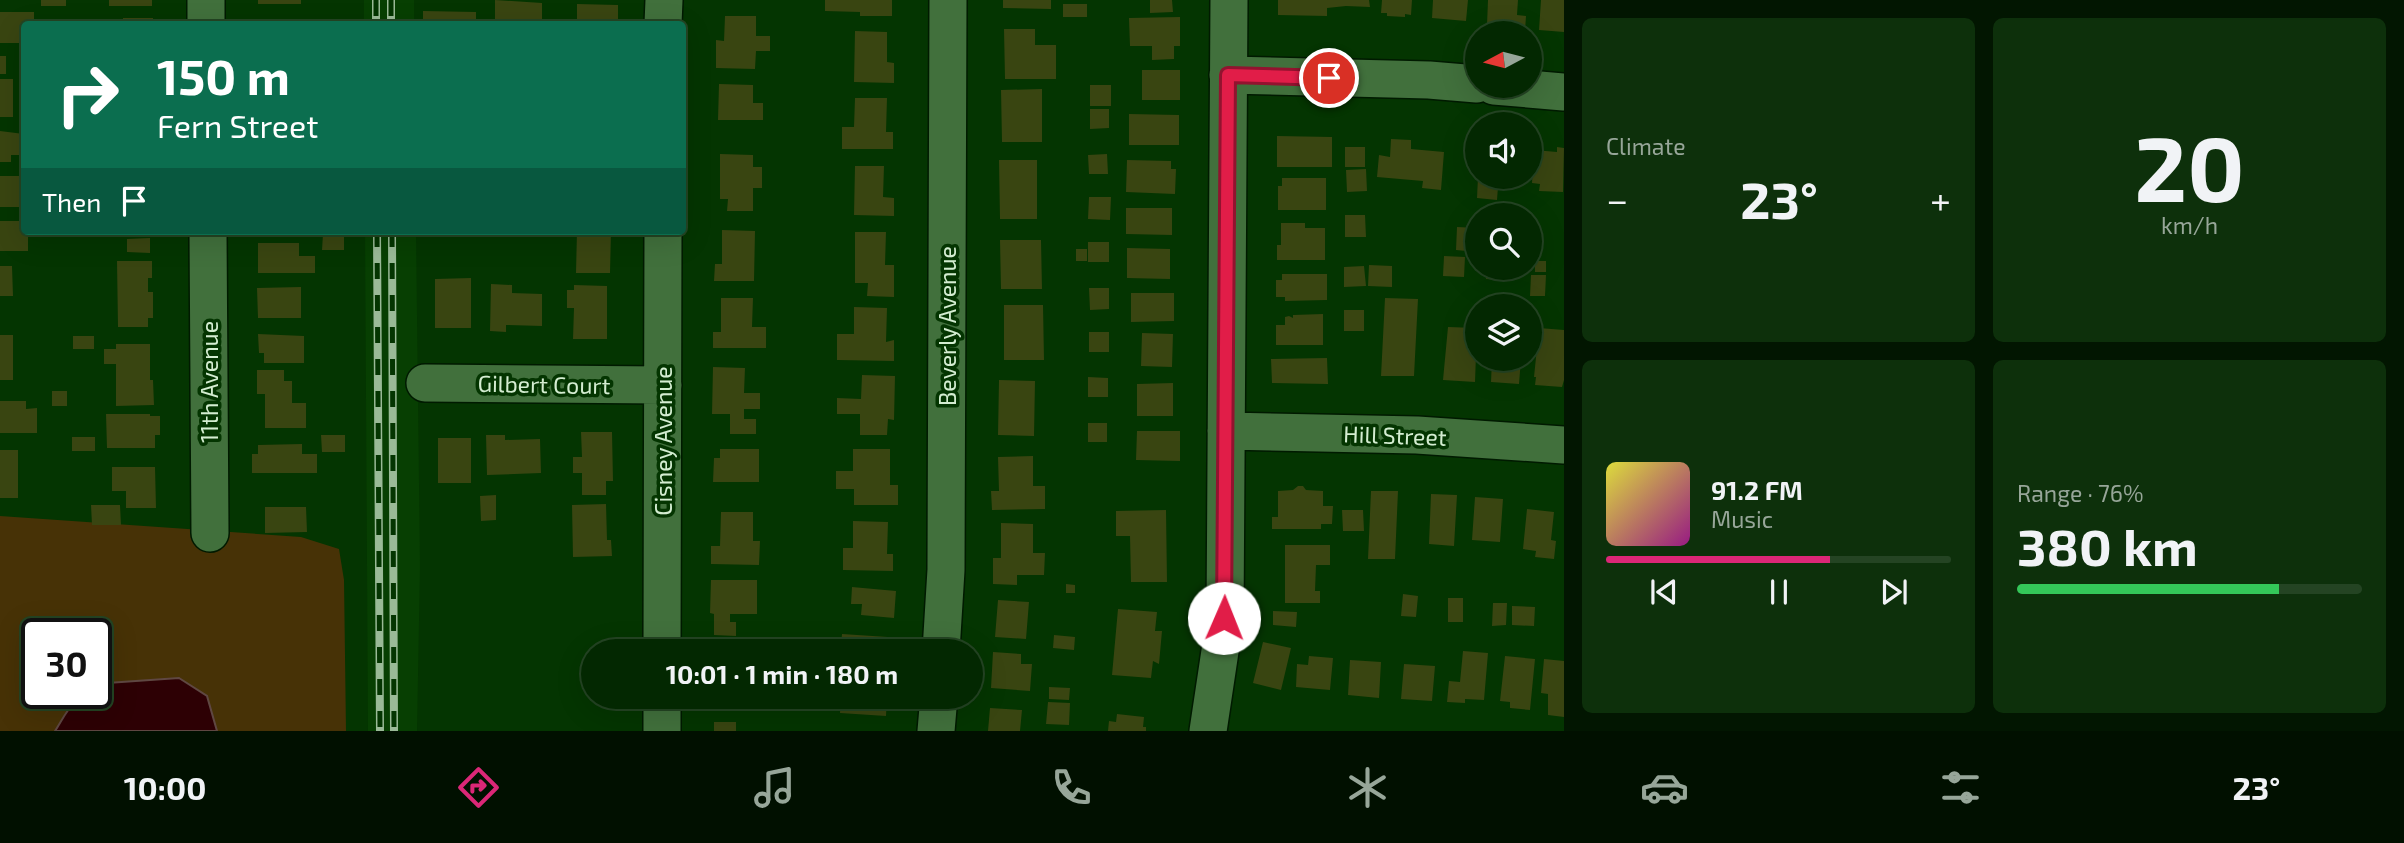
<!DOCTYPE html>
<meta charset="utf-8">
<style>
body{margin:0;font-family:"Exo 2",sans-serif;background:#0d300b;color:#f1f3f6;height:100vh;display:flex;flex-direction:column;font-size:26px;white-space:nowrap}
*{box-sizing:border-box;margin:0}
p{font-size:23px;color:#97a699}
.icon{flex:none;width:38px;height:38px;fill:none;stroke:currentColor;stroke-width:2;stroke-linecap:round;stroke-linejoin:round}
.map{position:relative;flex:1;overflow:hidden}
.side{display:flex;flex-direction:column;gap:18px;padding:18px;background:#021601;width:840px}
.side>*{flex:none}
.top-card{position:absolute;left:21px;top:21px;width:665px;height:214px;border-radius:7px;box-shadow:0 7px 28px #0002,0 0 0 2px #244423;background:#0b6e4f;color:#fff;overflow:hidden}
.needle{width:46px;rotate:263deg}
.controls{position:absolute;left:1465px;top:21px;display:grid;gap:14px}
.controls a{display:grid;place-items:center;width:77px;height:77px;border-radius:50%;background:#032801;box-shadow:0 7px 28px #0002,0 0 0 2px #244423;font-size:35px}
.speed{position:absolute;left:21px;top:618px;display:flex;gap:14px;font-size:35px;font-weight:700;text-align:center}
.speed>*{display:grid;place-content:center;width:91px;height:91px;border-radius:50%;background:#032801;box-shadow:0 7px 28px #0002,0 0 0 2px #244423;line-height:1}
.speed .limit{border:4px solid #111;border-radius:10px;background:#fff;color:#111}
.pin{position:absolute;display:grid;place-items:center;width:60px;height:60px;color:#fff;margin:-30px;border:4px solid #fff;border-radius:50%;box-shadow:0 2px 7px #0007}
.me{position:absolute;width:77px;margin:-38px;rotate:1deg;stroke-linejoin:round;filter:drop-shadow(0 0 5px #0008)}
.turn{display:flex;align-items:center;gap:24px;height:147px;padding:0 21px;font-size:32px}
.turn .icon{width:91px;height:91px;stroke-width:2.5}
.turn b{display:block;font-size:49px;line-height:60px}
.then{display:flex;align-items:center;height:66px;padding:0 21px;background:#0003;gap:14px;font-size:26px}
.big{font-size:52px;font-weight:700;line-height:1.1}
.side .card{flex:1;display:flex;flex-direction:column;justify-content:center;gap:10px;min-width:0;padding:0 24px;border-radius:10px;background:#0d300b}
.side .dial{align-items:center;gap:0}
.dial b{font-size:91px;line-height:1}
.song{display:flex;align-items:center;gap:21px}
.cover{width:84px;height:84px;border-radius:10px;background:linear-gradient(135deg,hsl(60 70% 55%),hsl(310 70% 35%))}
.played{height:7px;border-radius:4px;background:linear-gradient(90deg,#db2777 65%,#244423 65%)}
.keys{display:flex;justify-content:space-around;direction:ltr}
.heat{display:flex;justify-content:space-between;align-items:center;font-size:38px;direction:ltr}
.charge{height:10px;border-radius:5px;background:linear-gradient(90deg,#34c759 76%,#244423 0)}
.side .tiles{flex:1;display:grid;gap:18px;grid-template-columns:repeat(2,1fr)}
.trip{position:absolute;left:581px;top:639px;width:402px;height:70px;border-radius:35px;background:#032801;box-shadow:0 7px 28px #0002,0 0 0 2px #244423;font-weight:700;line-height:70px;text-align:center}
.menu{display:flex;height:112px;justify-content:space-around;align-items:center;background:#011000;color:#97a699}
.menu .icon{width:49px;height:49px}
.menu .selected{color:#db2777}
.menu b{font-size:32px;color:#f1f3f6}
main{display:flex;flex:1;min-height:0}
.map>svg:first-child{display:block}
.built{fill:#073f02}
.green{fill:#473206;fill-rule:evenodd}
.water{fill:#2d0004;stroke:#5f4742;stroke-width:2}
.building{fill:#394511}
.lines{fill:none;stroke-linecap:round;stroke-linejoin:round}
.minor-casing{stroke:#001a00;stroke-width:40}
.minor{stroke:#41703c;stroke-width:37}
.rail-casing{stroke:#9aba97;stroke-width:8}
.rail{stroke:#043501;stroke-width:5;stroke-dasharray:16;stroke-linecap:butt}
.route-casing{stroke:#92132f;stroke-width:18}
.route{stroke:#e11d48;stroke-width:12}
.labels{text-anchor:middle;dominant-baseline:central;stroke-width:7;stroke-linejoin:round;paint-order:stroke}
.street-label{font-size:23px;fill:#d4edd1;stroke:#043501}
</style>
<main>
<div class="map">
<svg width="1564" height="731" viewBox="0 0 1564 731">
<rect width="100%" height="100%" fill="#043501"/>
<!-- built -->
<path class="built" d="M364,0H414V24H364Z
M365,231H416L420,566L417,731H368Z"/>
<!-- green -->
<path class="green" d="M0,516L301,537L339,549L344,580L346,731H0ZM37,634H96V693H37Z"/>
<!-- water -->
<path class="water" d="M179,678L207,696L217,731H55C66,714 74,693 96,693V688L107,683Z"/>
<!-- building -->
<path class="building" d="M41,0H66V6H41Z
M109,0H152V6H109Z
M258,0H301V4H258Z
M495,0L542,3V24L495,23Z
M825,0H892V16H860V12L825,11Z
M1003,0H1051V9L1003,8Z
M1150,0H1172L1173,12L1150,13Z
M1278,0H1369L1370,7L1346,6L1327,8V16L1278,15Z
M1382,0H1412L1411,15L1405,14V17L1387,16V13H1381Z
M1433,0H1468L1466,21L1432,18Z
M1488,0H1518L1517,15L1526,16L1525,31L1508,30V26L1487,25Z
M1541,0H1564V32L1539,30Z
M577,4L618,5V24H577Z
M1063,4H1087V17H1063Z
M423,11L476,12V24H423Z
M0,12H34V24H24V43H0Z
M725,16H756V36H770V51H756L755,69L716,68V40L724,41Z
M1180,17V46H1174V59L1152,60V46H1130L1129,18Z
M123,18H153V24H123Z
M257,20H300L301,24H257Z
M1004,29H1035V45H1056V79H1005Z
M855,31L887,32V62L894,63V83L854,82Z
M0,56H6V74H0Z
M1142,70H1180V100H1142Z
M0,79H13V117H0Z
M719,84L753,85V103H763V120H718Z
M1090,85H1111V106H1090Z
M1042,89V142H1002L1001,90Z
M855,98H887L886,132H893V149H842V127H854Z
M1090,109H1109V128L1090,129Z
M1129,114L1179,115V145H1129Z
M0,131L24,134V155H11V162H0Z
M1277,136L1332,137V167H1277Z
M1391,139L1411,140V149L1444,152L1441,190L1422,188L1423,181L1377,177L1379,155L1390,157Z
M1345,147H1365V167H1345Z
M1557,147L1564,148L1563,192L1539,191L1540,184L1532,183L1534,150L1557,152Z
M720,154L753,155V167H762V188H753V211H727L728,199H720Z
M1107,154L1108,174H1089L1088,155Z
M999,160H1037V219H1000Z
M1127,160L1171,161V169H1176L1175,194L1126,192Z
M855,166H884L883,197L894,198V216L854,215Z
M1366,169L1367,191L1347,192L1346,170Z
M0,176H24V207H0Z
M1478,177H1513L1512,189L1498,187L1497,200L1477,198Z
M1282,178H1326V210H1278V186H1282Z
M1089,197H1111L1110,220L1088,219Z
M1126,208H1172V235L1126,234Z
M1345,215H1365L1366,237H1345Z
M0,221H24V231H28V251H0Z
M1281,223H1305V228H1325V260H1277V245H1281Z
M1457,227L1477,228V252L1456,250Z
M722,230L755,231L754,281H714L715,264H722Z
M577,231H611L610,273H576Z
M855,232H886L885,265H894V297L867,296L868,283H855Z
M1530,232H1537L1536,256H1530Z
M323,234H344V250H322Z
M150,238V253L127,252V239Z
M1000,240H1041L1042,289H1001Z
M1088,242H1109V262H1088Z
M258,243H299V256H315V273H258Z
M1127,248L1170,249V279L1127,278Z
M1076,249H1087V261H1076Z
M1444,256L1465,257L1464,277L1443,276Z
M117,261H152V278H148V292H153V318H148V327H118Z
M1535,261H1546V272H1535Z
M1369,265L1392,266V287L1368,286Z
M0,266H12L13,296H0Z
M1364,266L1366,286L1344,287V267Z
M1487,268H1502L1501,280L1486,279Z
M1282,274H1327V300L1285,301V297H1276V280H1282Z
M1531,275H1546L1545,296H1530Z
M471,278V328H435V279Z
M491,284L512,285V293L542,294V326L506,325V332L490,331Z
M574,285L607,286V339H573L574,308H567V290H574Z
M301,287V318H258L257,288Z
M1089,288H1109V309L1090,310Z
M1131,293H1174V321L1131,322Z
M721,298H753L752,327H766V348H713V332H721Z
M1385,298L1418,299L1414,376H1381Z
M1004,305H1043L1044,360H1004Z
M854,307L887,308L886,342L894,340V361L837,360V334H854Z
M1344,310H1364V331H1344Z
M1323,314V345H1276V325H1285V317L1289,316L1293,318V315Z
M1448,327L1477,328L1475,382L1443,380Z
M1539,328L1564,330V380L1562,387L1535,385L1536,377H1534Z
M1089,332H1109V352H1089Z
M1142,333L1173,334L1172,367L1141,366Z
M258,334L304,336V363H264V353H259Z
M0,335H13V380H0Z
M73,336H94V349H73Z
M116,344H150V380H153L154,405L116,406V364H104V349H116Z
M1327,358L1328,384L1272,383L1271,359Z
M1492,359H1521L1519,384L1491,382Z
M713,367L745,368L744,393H760V409H744V419H756V434H730V414H712Z
M257,370H284V381H292V403H306V428H265V394H257Z
M862,375L895,376L894,420L888,419L887,435H860V414H837V398L861,399Z
M1088,377L1108,378V397H1088Z
M999,380L1035,381L1034,436L998,435Z
M1173,383V416H1137V384Z
M52,391H67V406H52Z
M0,401H26V409L37,408V433H0Z
M106,414H150V416H160V435H155V448H107Z
M1088,423H1107V442H1088Z
M1137,431H1180V461L1136,460Z
M581,432H612L613,481H606V495H582V473H573V457H582Z
M321,435H345V452H322Z
M486,435H505V440L540,439L541,473L487,475Z
M72,437H95V451H72Z
M438,438H471V483H438Z
M302,444V454H317V473H252V454H258V445Z
M720,449H759V482H713L714,458H720Z
M853,449H890V485H898V505H854V489H836V471H853Z
M0,450H18V498H0Z
M1033,456V486H1045V509L992,510L991,491H999L998,457Z
M112,467H155L156,508H126V491H112Z
M1298,486H1303L1306,490L1323,491V506H1333L1332,524H1321V529H1272V517H1278V491L1293,490Z
M1371,491H1398L1395,559H1368Z
M1431,494L1457,495L1454,546L1429,544Z
M496,495V520L481,521L480,496Z
M1475,497L1503,499L1500,542L1472,540Z
M606,504L607,540H611L612,556L573,557L572,505Z
M91,505H120L121,525H92Z
M265,507H306L307,532L265,533Z
M1527,509L1554,512L1551,540L1556,541L1554,559L1535,557L1536,551L1523,549Z
M1166,510L1167,582H1131L1130,536H1116V511Z
M1342,510H1363L1364,531H1343Z
M721,512H753V541H760L759,565L711,564V546H720Z
M853,521L888,522L887,554H893V571L843,570V548H853Z
M1001,523L1033,524V553H1045L1044,575H1017V585L993,584V558H1001Z
M1285,545H1330V565H1316L1315,591H1320V603H1285Z
M711,580H757V614H730V622H736V636L714,635V614L710,613Z
M1066,584L1075,585V593H1066Z
M852,587L896,591L894,618L861,615L862,604H851Z
M1403,594L1418,596L1416,617L1401,616Z
M1448,598H1463V622H1448Z
M998,600L1029,602L1026,639L995,637Z
M1493,603H1507L1506,625L1492,626Z
M1512,606L1535,607L1534,626L1512,625Z
M1118,609L1157,612L1155,631H1162L1159,664L1153,661L1151,678L1112,675Z
M1273,611L1297,612L1296,627L1273,625Z
M842,634L888,637L887,651H851L852,647L841,646Z
M1054,635L1075,637L1074,650L1053,648Z
M1263,642L1291,648L1281,690L1253,683Z
M1463,651L1488,653L1484,700L1465,699V703L1447,702L1449,681L1460,682Z
M993,652L1021,654V664H1032L1030,691L991,688Z
M1309,656L1333,658L1330,690L1296,687L1297,664L1308,665Z
M1505,656L1535,659L1530,710L1510,708V702L1500,701Z
M1544,659L1564,661V717L1548,715V694L1541,693Z
M1350,660L1381,662L1379,698L1348,695Z
M1404,664L1435,666L1432,701L1401,699Z
M1049,687L1070,688L1069,700L1049,699Z
M712,696H758V701H712Z
M841,696H887L886,716L840,713Z
M1048,702L1070,703L1069,725L1046,724Z
M990,708L1022,710L1020,731H988Z
M1117,714L1144,717L1143,727H1146V731H1108L1109,721L1116,722Z
M714,722H736V731H714Z"/>
<g class="lines">
<defs>
<path id="minor" d="M206,0V24
M663,24L664,0
M1228,75L1429,80L1477,84
M1494,86L1564,92
M208,231L210,533
M425,383L663,385
M1226,431L1417,435L1564,445
M662,651L663,231
M941,651L946,570L948,0
M662,731V696
M936,731L939,696
M1208,731L1225,618L1229,0"/>
</defs>
<!-- minor casing -->
<use href="#minor" class="minor-casing"/>
<!-- minor -->
<use href="#minor" class="minor"/>
<defs>
<path id="rail" d="M376,0V24
M391,0V24
M377,231L380,731
M392,231L394,731"/>
</defs>
<!-- rail casing -->
<use href="#rail" class="rail-casing"/>
<!-- rail -->
<use href="#rail" class="rail"/>
</g>
<g class="lines">
<defs>
<path id="route" d="M1224,618L1228,75L1329,78"/>
</defs>
<!-- route casing -->
<use href="#route" class="route-casing"/>
<!-- route -->
<use href="#route" class="route"/>
</g>
<g class="labels">
<!-- street labels -->
<g class="street-label">
<text transform="translate(947 326) rotate(-90)">Beverly Avenue</text>
<text transform="translate(209 382) rotate(-90)">11th Avenue</text>
<text transform="translate(544 384) rotate(1)">Gilbert Court</text>
<text transform="translate(1395 435) rotate(2)">Hill Street</text>
<text transform="translate(663 441) rotate(-90)">Cisney Avenue</text>
</g>
</g>
</svg>
<div class="controls">
<a><svg class="needle" viewBox="-14 -14 28 28"><path d="M0-13l5 13h-10z" fill="#e53935"/><path d="M0 13l5-13h-10z" fill="#97a699"/></svg></a>
<a><svg class="icon" aria-label="sound" viewBox="0 0 24 24"><path d="M4 9h4l5-4v14l-5-4H4zM17 9q2 3 0 6"/></svg></a>
<a><svg class="icon" aria-label="search" viewBox="0 0 24 24"><circle cx="10" cy="10" r="6"/><path d="M15 15l6 6"/></svg></a>
<a><svg class="icon" aria-label="layers" viewBox="0 0 24 24"><path d="M12 4l9 5-9 5-9-5zM3 14l9 5 9-5"/></svg></a>
</div>
<div class="speed"><div class="limit">30</div></div>
<div class="pin" style="left:1329px;top:78px;background:#d93025"><svg class="icon" aria-label="arrive" viewBox="0 0 24 24"><path d="M6 21V4h12l-3 4 3 4H6"/></svg></div>
<svg class="me" style="left:1224px;top:618px" viewBox="-20 -20 40 40"><circle r="19" fill="#fff"/><path d="M0-13L10 11 0 6-10 11z" fill="#e11d48"/></svg>
<div class="trip">10:01 · 1 min · 180 m</div>
<div class="top-card">
<div class="turn"><svg class="icon" aria-label="right" viewBox="0 0 24 24"><path d="M7 20v-9h11M14 6l5 5-5 5"/></svg><div><b>150 m</b>Fern Street</div></div>
<div class="then">Then<svg class="icon" aria-label="arrive" viewBox="0 0 24 24"><path d="M6 21V4h12l-3 4 3 4H6"/></svg></div>
</div>
</div>
<section class="side">
<div class="tiles">
<div class="card"><p>Climate</p>
<div class="heat"><a>−</a><b class="big">23°</b><a>+</a></div>
</div>
<div class="card dial"><b>20</b><p>km/h</p></div>
<div class="card">
<div class="song"><i class="cover"></i><div><b>91.2 FM</b><p>Music</p></div></div>
<div class="played"></div>
<div class="keys"><svg class="icon" aria-label="previous" viewBox="0 0 24 24"><path d="M18 5L8 12l10 7zM5 5v14"/></svg><svg class="icon" aria-label="pause" viewBox="0 0 24 24"><path d="M8 5v14M16 5v14"/></svg><svg class="icon" aria-label="next" viewBox="0 0 24 24"><path d="M6 5l10 7-10 7zM19 5v14"/></svg></div>
</div>
<div class="card"><p>Range · 76%</p><b class="big">380 km</b><div class="charge"></div></div>
</div>
</section>
</main>
<nav class="menu">
<b>10:00</b>
<svg class="icon selected" aria-label="directions" viewBox="0 0 24 24"><path d="M12 3l9 9-9 9-9-9zM9 14v-3h6M13 9l2 2-2 2"/></svg>
<svg class="icon" aria-label="music" viewBox="0 0 24 24"><path d="M9 18V5l10-2v13"/><circle cx="6" cy="18" r="3"/><circle cx="16" cy="16" r="3"/></svg>
<svg class="icon" aria-label="phone" viewBox="0 0 24 24"><path d="M5 4h4l2 5-3 2q2 4 5 5l2-3 5 2v4C11 20 4 13 5 4z"/></svg>
<svg class="icon" aria-label="climate" viewBox="0 0 24 24"><path d="M12 3v18M4 7l16 10M4 17L20 7"/></svg>
<svg class="icon" aria-label="car" viewBox="0 0 24 24"><path d="M5 17H2v-5l4-1 3-4h7l3 4 3 1v5h-3M9 17h6M6 11h13"/><circle cx="7" cy="17" r="2"/><circle cx="17" cy="17" r="2"/></svg>
<svg class="icon" aria-label="filters" viewBox="0 0 24 24"><path d="M4 7h16M4 17h16"/><circle cx="9" cy="7" r="2"/><circle cx="15" cy="17" r="2"/></svg>
<b>23°</b>
</nav>
